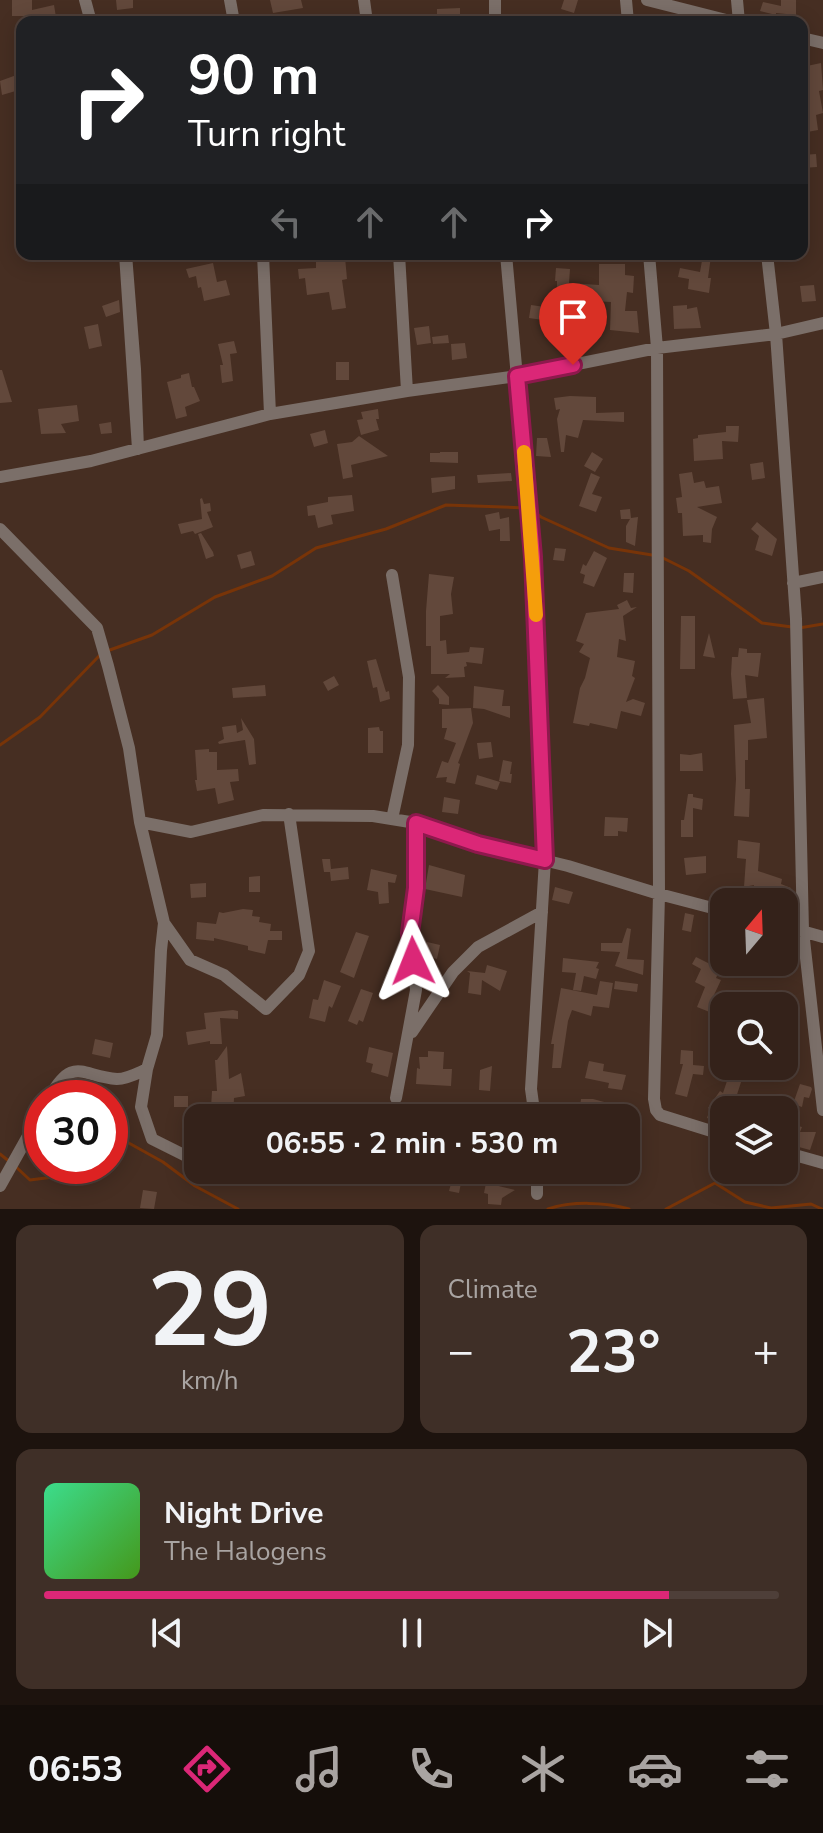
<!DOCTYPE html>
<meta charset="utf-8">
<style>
body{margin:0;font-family:"Nunito Sans",sans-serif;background:#3f2f27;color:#f1f3f6;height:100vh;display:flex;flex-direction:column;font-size:30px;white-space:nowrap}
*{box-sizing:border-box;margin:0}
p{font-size:26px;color:#a9a4a2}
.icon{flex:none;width:44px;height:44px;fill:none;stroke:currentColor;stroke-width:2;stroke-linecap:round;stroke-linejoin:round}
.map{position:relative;height:1209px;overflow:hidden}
.panel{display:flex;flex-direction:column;gap:16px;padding:16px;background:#1d130e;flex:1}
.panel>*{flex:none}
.banner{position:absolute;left:16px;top:16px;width:792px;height:244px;border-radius:16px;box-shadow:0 4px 20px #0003,0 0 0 2px #4e3f39;background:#202124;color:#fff;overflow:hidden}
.needle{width:52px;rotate:19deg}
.controls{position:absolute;left:710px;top:888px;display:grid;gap:16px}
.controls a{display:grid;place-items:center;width:88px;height:88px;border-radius:16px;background:#34221a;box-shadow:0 4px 20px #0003,0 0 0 2px #4e3f39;font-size:40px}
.speed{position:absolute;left:24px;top:1080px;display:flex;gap:16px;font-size:40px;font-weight:700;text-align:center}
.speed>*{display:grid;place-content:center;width:104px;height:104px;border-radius:50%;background:#34221a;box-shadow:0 4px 20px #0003,0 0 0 2px #4e3f39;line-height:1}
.speed .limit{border:12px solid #d22;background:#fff;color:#111}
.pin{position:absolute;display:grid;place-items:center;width:68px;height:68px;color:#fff;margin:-82px -34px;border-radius:50% 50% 50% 0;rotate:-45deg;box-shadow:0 0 8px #0007}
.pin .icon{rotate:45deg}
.me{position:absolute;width:88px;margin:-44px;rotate:358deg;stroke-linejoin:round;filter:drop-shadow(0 0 6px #0008)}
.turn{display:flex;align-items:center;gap:28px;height:168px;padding:0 40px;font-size:36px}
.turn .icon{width:104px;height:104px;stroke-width:2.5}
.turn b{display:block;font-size:56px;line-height:68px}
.lanes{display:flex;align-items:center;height:76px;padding:0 40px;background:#0003;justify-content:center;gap:40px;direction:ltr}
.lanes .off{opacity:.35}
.big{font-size:60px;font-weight:700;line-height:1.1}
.panel .widget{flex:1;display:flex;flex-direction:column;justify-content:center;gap:12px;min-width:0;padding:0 28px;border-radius:16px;background:#3f2f27}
.panel .dial{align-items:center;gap:0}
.dial b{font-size:104px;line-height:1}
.song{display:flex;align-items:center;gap:24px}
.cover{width:96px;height:96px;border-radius:12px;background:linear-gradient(135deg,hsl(150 70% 55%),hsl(100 70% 35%))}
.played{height:8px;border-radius:4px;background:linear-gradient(90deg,#db2777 85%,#4e3f39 85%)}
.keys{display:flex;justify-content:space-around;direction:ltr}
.heat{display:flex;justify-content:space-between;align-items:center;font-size:44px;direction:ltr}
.panel .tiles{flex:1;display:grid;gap:16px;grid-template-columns:1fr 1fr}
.widget:last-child{grid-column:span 2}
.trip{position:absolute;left:184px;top:1104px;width:456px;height:80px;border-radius:16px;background:#34221a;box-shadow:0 4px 20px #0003,0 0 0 2px #4e3f39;font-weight:700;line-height:80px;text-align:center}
.tab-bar{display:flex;height:128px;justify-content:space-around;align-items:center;background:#150e0a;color:#a9a4a2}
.tab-bar .icon{width:56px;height:56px}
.tab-bar .current{color:#db2777}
.tab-bar b{font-size:36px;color:#f1f3f6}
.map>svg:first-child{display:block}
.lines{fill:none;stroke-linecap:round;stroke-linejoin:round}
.stream{stroke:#783408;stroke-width:3}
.building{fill:#62483b}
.minor{stroke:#7b6f69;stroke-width:12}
.route-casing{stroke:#8e194d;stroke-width:20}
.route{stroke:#db2777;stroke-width:14}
.slow{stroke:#f59e0b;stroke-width:14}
</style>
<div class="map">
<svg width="823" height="1209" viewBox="0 0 823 1209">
<rect width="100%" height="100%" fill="#462e22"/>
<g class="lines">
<!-- stream -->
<path class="stream" d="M533,511L541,517L609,548L652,555
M663,558L689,571L762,623L792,627
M799,628L823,624
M107,651L152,635L215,597L272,576L316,548L386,529L446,505L527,508
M0,745L40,717L100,655
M110,1150L127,1142L163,1162L195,1186L238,1209
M0,1154L10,1162
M16,1167L30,1180L61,1176L80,1166
M548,1209C571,1201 606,1202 629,1209
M666,1209L715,1183L745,1202L771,1208L811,1204L822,1209"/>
</g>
<!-- building -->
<path class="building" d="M12,0H32V10L54,5L56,17L34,21L32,14V16H12Z
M116,0H133V8L117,10Z
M270,0H301L303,8L273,13Z
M564,0H578L574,13L561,9Z
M781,0H796V15L776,13V15L760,11L763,2L781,6Z
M460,8V22H437V9Z
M821,63L823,90L819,91L823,113L816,115L818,130L802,133V67Z
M22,73V85L19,90L2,95L0,81Z
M816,154L817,167L802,168V155Z
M703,255L711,256L708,278H711L709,293L688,289L689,279L678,277L680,268L700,272Z
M345,257L347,279L342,280L346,308L332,310L329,292L307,295L305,278L299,279L298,269L316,268V259Z
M213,263L217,282L226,280L230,295L204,301L201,287L198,288L196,276L189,278L186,269Z
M599,264H625V275L634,276L633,293L627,292L625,311H637L639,333L610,330L611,302L592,301V312H572L557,308L563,290H557V281H555L556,268L570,269L569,283L599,285Z
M814,285L816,301L802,302L800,286Z
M119,300L120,312L106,317L102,306Z
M531,305L552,308L550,321L529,318Z
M687,305V309L697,307L701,328L674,329L673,306Z
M98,324L102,346L89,349L84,327Z
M429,326L431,343L417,345L414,328Z
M448,335L449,343L433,344L432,337Z
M234,341L237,353L230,354L233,381L222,383L220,365H223L218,344Z
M465,343L467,358L452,360L451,344Z
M336,362H349V380H336Z
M0,370H2L12,402L0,403Z
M189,373L192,387H194L200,401L185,407L187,416L176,419L167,382L181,378V375Z
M570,396L596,397V413L624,412V422L583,420L578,438L566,435L564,452H561L557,419L560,409L556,410L554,398Z
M77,405L79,421L61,424L66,433L41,434L38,409Z
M378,409L379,419H376L379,430L361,435L357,420L363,419L361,412Z
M111,422L112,433L101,434L99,424Z
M726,426H739L738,442L722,441L723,459L694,461L693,439L698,438V435L726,432Z
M325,430L328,443L314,447L310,434Z
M359,436L388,456L351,465L353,477L343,479L337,444L352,442Z
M537,438H547L551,457L536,456Z
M440,452H458V463L430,462V453H440Z
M592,452L603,459L595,472L584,466Z
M763,462L765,478L752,480L750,464Z
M692,472L694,483L704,481L706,488L719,486L722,503L697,507L717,517L712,529L711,543L703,542V535L683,536L682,513H678L676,498L682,497L679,474Z
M511,473L512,481L478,483L477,475Z
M591,473L600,477L592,494L602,497L596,512L579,506Z
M455,476V489L432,493L431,478Z
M352,495L354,511L331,515L333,524L318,528L315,515L308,516L307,506L328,502V497Z
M202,498L204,504L210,503L211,511L207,512L213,527L195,534L193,531L181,534L178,524L202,519L200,499Z
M630,509L631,518L638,517L635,546L626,542V526L630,519H621L620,510Z
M499,512L500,519L509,517L510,541H500V529L489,531L485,515Z
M757,522L777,539L772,556L755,550L759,536L751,529Z
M201,533L213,552L214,556L206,559L198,534Z
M555,548L566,549L564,561L553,560Z
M251,551L255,565L241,569L237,555Z
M594,551L607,558L594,587L583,583L585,575L580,573L583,564L586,566Z
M624,573H634L633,593L623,592Z
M429,574L454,577L451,594L453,614L440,616V641L446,640L447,654L469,652L470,647L484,648L482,664L466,662L467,666L464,667L465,677L445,678L450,674H431V646H426V611Z
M627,600L631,608L637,607L623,616L626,641L619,639L617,657L635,661L632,676L635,678L626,702L633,699L645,703L641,716L621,711L617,729L590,723L589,726L573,723L580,688L585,678L590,658L579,652L584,644L576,641L586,613L619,609L617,605Z
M681,616H695V669H680Z
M709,633L715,658L703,656Z
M739,648L747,649V653H761L758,677L745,675L747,698L733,699L731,674L732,657H738Z
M376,659L386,692L389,691L390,699L380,702L377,687L373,688L367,661Z
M334,676L339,685L328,691L323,682Z
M265,685L266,696L233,698L232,688Z
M438,685L449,697V705L439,704V699L432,691Z
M474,686L504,690L502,706H510V718L484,709L473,708Z
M764,698L767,738L748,740V760H745V789H750L749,817L734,816L736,779L734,725L751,723L747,700Z
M471,708L473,723L458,763L460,764L455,784L446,782L447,777L436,778L442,761L448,763L456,743L444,739L447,728H442V709Z
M241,718L254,739L256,764L249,765L245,740L219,744L218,742L224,739L222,727L236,725L237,733L243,730Z
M379,727L380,731H383V753H368V728Z
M491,742L493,757L479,759L477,743Z
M209,749V752H217V770L238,769L239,781L230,782L234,800L218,804L215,788L197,791L195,780H197L195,750Z
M702,753L703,771H680V754L690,755Z
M503,760L512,762L510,774H512L511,783L499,781Z
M477,775L500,782L497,790L475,784Z
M688,794H693V797L703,799L702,810L693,808V837H681V820H684Z
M444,797L460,800L458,814L442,812Z
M605,817L628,818L627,832L618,831V836H604Z
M738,840L760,843L758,871L782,879L781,884L791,888L786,902H773L751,895L754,885L744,887L746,859L737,858Z
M706,856V873L686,875L684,858Z
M322,859H330L331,869L348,867L349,879L331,881L330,872H324Z
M429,865L465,875L462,897L425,889Z
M371,869L397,875L395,883L388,882L389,903L379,904L378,892L367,890Z
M260,876V892H249V877Z
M206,883V897L191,898L190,884Z
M555,887L573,892L569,904L552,900Z
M243,909L253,910L252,916L260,917L259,922L271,924L270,931H282V940H268L265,954L248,950V946L214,938V941L196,939L197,922L216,924L219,912L223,913Z
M685,913L694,915L691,932L682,930Z
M627,928L631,929L627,959L644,960L643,975L615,966L620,952L601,951V943H622Z
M356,932L369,936L354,978L340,972Z
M427,942L440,945L437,959L423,955Z
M696,957L720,969L716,978L721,980L714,995L719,996L712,1013L697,1007L705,987L695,982L701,969L692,964Z
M563,958L599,962L596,968L599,969L596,979L584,976L581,991L573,990L576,973L562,972Z
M487,965L507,971L500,991L482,980L481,995L468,993L470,973L467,971L485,973Z
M324,980L341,986L332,1008L329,1006L325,1022L309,1018L313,999L318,1000Z
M600,981L613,983L609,1008L593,1006L591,1016L572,1010L568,1021L561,1068H552L554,1044H551L561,988L597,995Z
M615,981L638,984L637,992L614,989Z
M361,989L373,993L363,1022L359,1020L357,1025L348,1021Z
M233,1010L238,1011V1019L220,1018L222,1044H210V1041L188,1045L186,1032L206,1029L204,1013Z
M95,1039L113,1043L110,1058L92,1054Z
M227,1046L229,1079L241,1073L245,1096L234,1098L233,1118H212L216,1108H211L212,1091H217L215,1060H217Z
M369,1047L393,1053L388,1077L371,1072L373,1064L366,1062Z
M681,1050L693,1051V1065L704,1066L703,1075L693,1074L687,1097L675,1094L683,1064H680Z
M428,1051L444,1052L443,1069H452L451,1086L416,1084L417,1068L420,1069L419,1057H428Z
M589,1061L604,1064L603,1071L626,1075L622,1090L608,1088L609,1083L585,1078Z
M492,1066L490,1091L479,1090L480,1070Z
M730,1072L743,1076L732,1110L721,1105L716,1121L707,1118L710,1109L708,1108L720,1091L723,1093Z
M800,1084L811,1087L812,1089L809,1098L804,1097L802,1107L793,1104Z
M174,1096H188V1107H174Z
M581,1099H593L623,1107L622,1110L641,1115L640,1118H604L605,1114H579Z
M784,1122L802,1127L800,1132H816L810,1150L784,1143Z
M340,1170L352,1171L351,1186L338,1185Z
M453,1176L462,1178L459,1193L449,1191Z
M486,1183L515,1190L502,1198L501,1205L488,1204V1194L484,1193Z
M143,1190L157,1192L154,1209L140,1208Z"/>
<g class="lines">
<!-- minor -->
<path class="minor" d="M85,0L91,22
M230,0L234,22
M364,0L367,22
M495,0V22
M626,0L628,22
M647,0L734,22
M737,0L739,22
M802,38L823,43
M125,254L138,449L135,369L126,254
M263,254L270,414
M399,254L407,391
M506,254L533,557L545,860L531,1089L535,1118
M649,254L657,348L659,894L654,1099L656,1110L660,1115L724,1135
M767,254L776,334L796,619L803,931L823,1110
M0,477L91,461L270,414L407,391L517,376L657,348L776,334L823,323
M0,529L97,628L108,666L129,748L140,822L164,923L161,950L157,1035L147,1069C138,1073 127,1079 117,1079C81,1076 73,1055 49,1098
M793,583L823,577
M392,819L408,745L409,677L392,575
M140,822L191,832L263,815L373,816L416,823L478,844L568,866L659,894L724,911
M164,923L190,960L224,975L266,1009L299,975L309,951L289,814
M784,926L823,937
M412,1032L453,972L478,947L542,912
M147,1069L141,1107L152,1139L198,1162
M396,1098L416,990L410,933L416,888V823
M784,1152L823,1163
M0,1186L42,1111
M537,1194V1170"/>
</g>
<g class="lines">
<defs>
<path id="route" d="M413,961L410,933L416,888V823L478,844L545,860L533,557L517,376L573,365"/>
</defs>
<!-- route casing -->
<use href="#route" class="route-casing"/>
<!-- route -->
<use href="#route" class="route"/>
<!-- slow -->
<path class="slow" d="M524,452L536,615"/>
</g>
</svg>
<div class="controls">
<a><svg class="needle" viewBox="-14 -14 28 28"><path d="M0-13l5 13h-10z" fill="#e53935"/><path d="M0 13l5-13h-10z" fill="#a9a4a2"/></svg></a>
<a><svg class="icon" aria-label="search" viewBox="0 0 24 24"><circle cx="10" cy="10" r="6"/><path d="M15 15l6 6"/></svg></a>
<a><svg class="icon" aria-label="layers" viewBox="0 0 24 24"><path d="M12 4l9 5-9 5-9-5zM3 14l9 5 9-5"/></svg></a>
</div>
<div class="speed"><div class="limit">30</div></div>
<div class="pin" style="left:573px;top:365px;background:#d93025"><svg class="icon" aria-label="arrive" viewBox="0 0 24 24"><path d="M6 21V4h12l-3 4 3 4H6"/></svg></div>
<svg class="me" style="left:413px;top:961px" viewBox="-20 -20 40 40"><path d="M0-17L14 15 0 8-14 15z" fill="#db2777" stroke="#fff" stroke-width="4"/></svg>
<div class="trip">06:55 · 2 min · 530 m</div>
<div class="banner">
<div class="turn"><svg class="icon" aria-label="right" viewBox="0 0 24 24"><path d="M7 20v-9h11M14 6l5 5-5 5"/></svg><div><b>90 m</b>Turn right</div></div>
<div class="lanes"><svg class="icon off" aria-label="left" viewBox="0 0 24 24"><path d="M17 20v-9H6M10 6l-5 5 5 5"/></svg><svg class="icon off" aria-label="ahead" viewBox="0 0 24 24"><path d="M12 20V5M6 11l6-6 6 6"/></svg><svg class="icon off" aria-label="ahead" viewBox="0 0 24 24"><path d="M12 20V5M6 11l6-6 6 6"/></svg><svg class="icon" aria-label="right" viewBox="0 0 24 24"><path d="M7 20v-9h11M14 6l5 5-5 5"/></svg></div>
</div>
</div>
<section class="panel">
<div class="tiles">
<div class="widget dial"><b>29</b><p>km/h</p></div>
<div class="widget"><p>Climate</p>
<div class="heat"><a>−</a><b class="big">23°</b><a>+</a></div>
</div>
<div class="widget">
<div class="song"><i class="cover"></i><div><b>Night Drive</b><p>The Halogens</p></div></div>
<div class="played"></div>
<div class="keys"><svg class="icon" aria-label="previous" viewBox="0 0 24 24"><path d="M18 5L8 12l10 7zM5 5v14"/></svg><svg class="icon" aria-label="pause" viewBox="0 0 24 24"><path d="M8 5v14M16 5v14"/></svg><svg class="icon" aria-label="next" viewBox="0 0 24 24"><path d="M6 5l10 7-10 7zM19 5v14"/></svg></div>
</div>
</div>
</section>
<nav class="tab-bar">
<b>06:53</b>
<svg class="icon current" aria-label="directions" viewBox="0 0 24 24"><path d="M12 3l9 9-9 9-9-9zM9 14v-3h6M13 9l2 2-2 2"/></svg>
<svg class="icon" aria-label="music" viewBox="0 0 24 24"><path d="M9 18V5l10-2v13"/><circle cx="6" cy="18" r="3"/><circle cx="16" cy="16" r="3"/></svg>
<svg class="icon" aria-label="phone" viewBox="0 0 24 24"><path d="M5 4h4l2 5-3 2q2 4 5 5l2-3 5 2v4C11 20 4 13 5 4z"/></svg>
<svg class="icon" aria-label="climate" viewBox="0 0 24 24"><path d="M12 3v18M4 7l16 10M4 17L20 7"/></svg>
<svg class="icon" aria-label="car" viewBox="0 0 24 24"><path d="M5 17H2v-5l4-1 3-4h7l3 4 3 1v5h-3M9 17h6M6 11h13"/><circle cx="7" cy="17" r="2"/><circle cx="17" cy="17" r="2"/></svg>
<svg class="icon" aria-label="filters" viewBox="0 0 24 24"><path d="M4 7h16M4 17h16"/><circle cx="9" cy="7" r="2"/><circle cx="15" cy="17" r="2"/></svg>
</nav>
